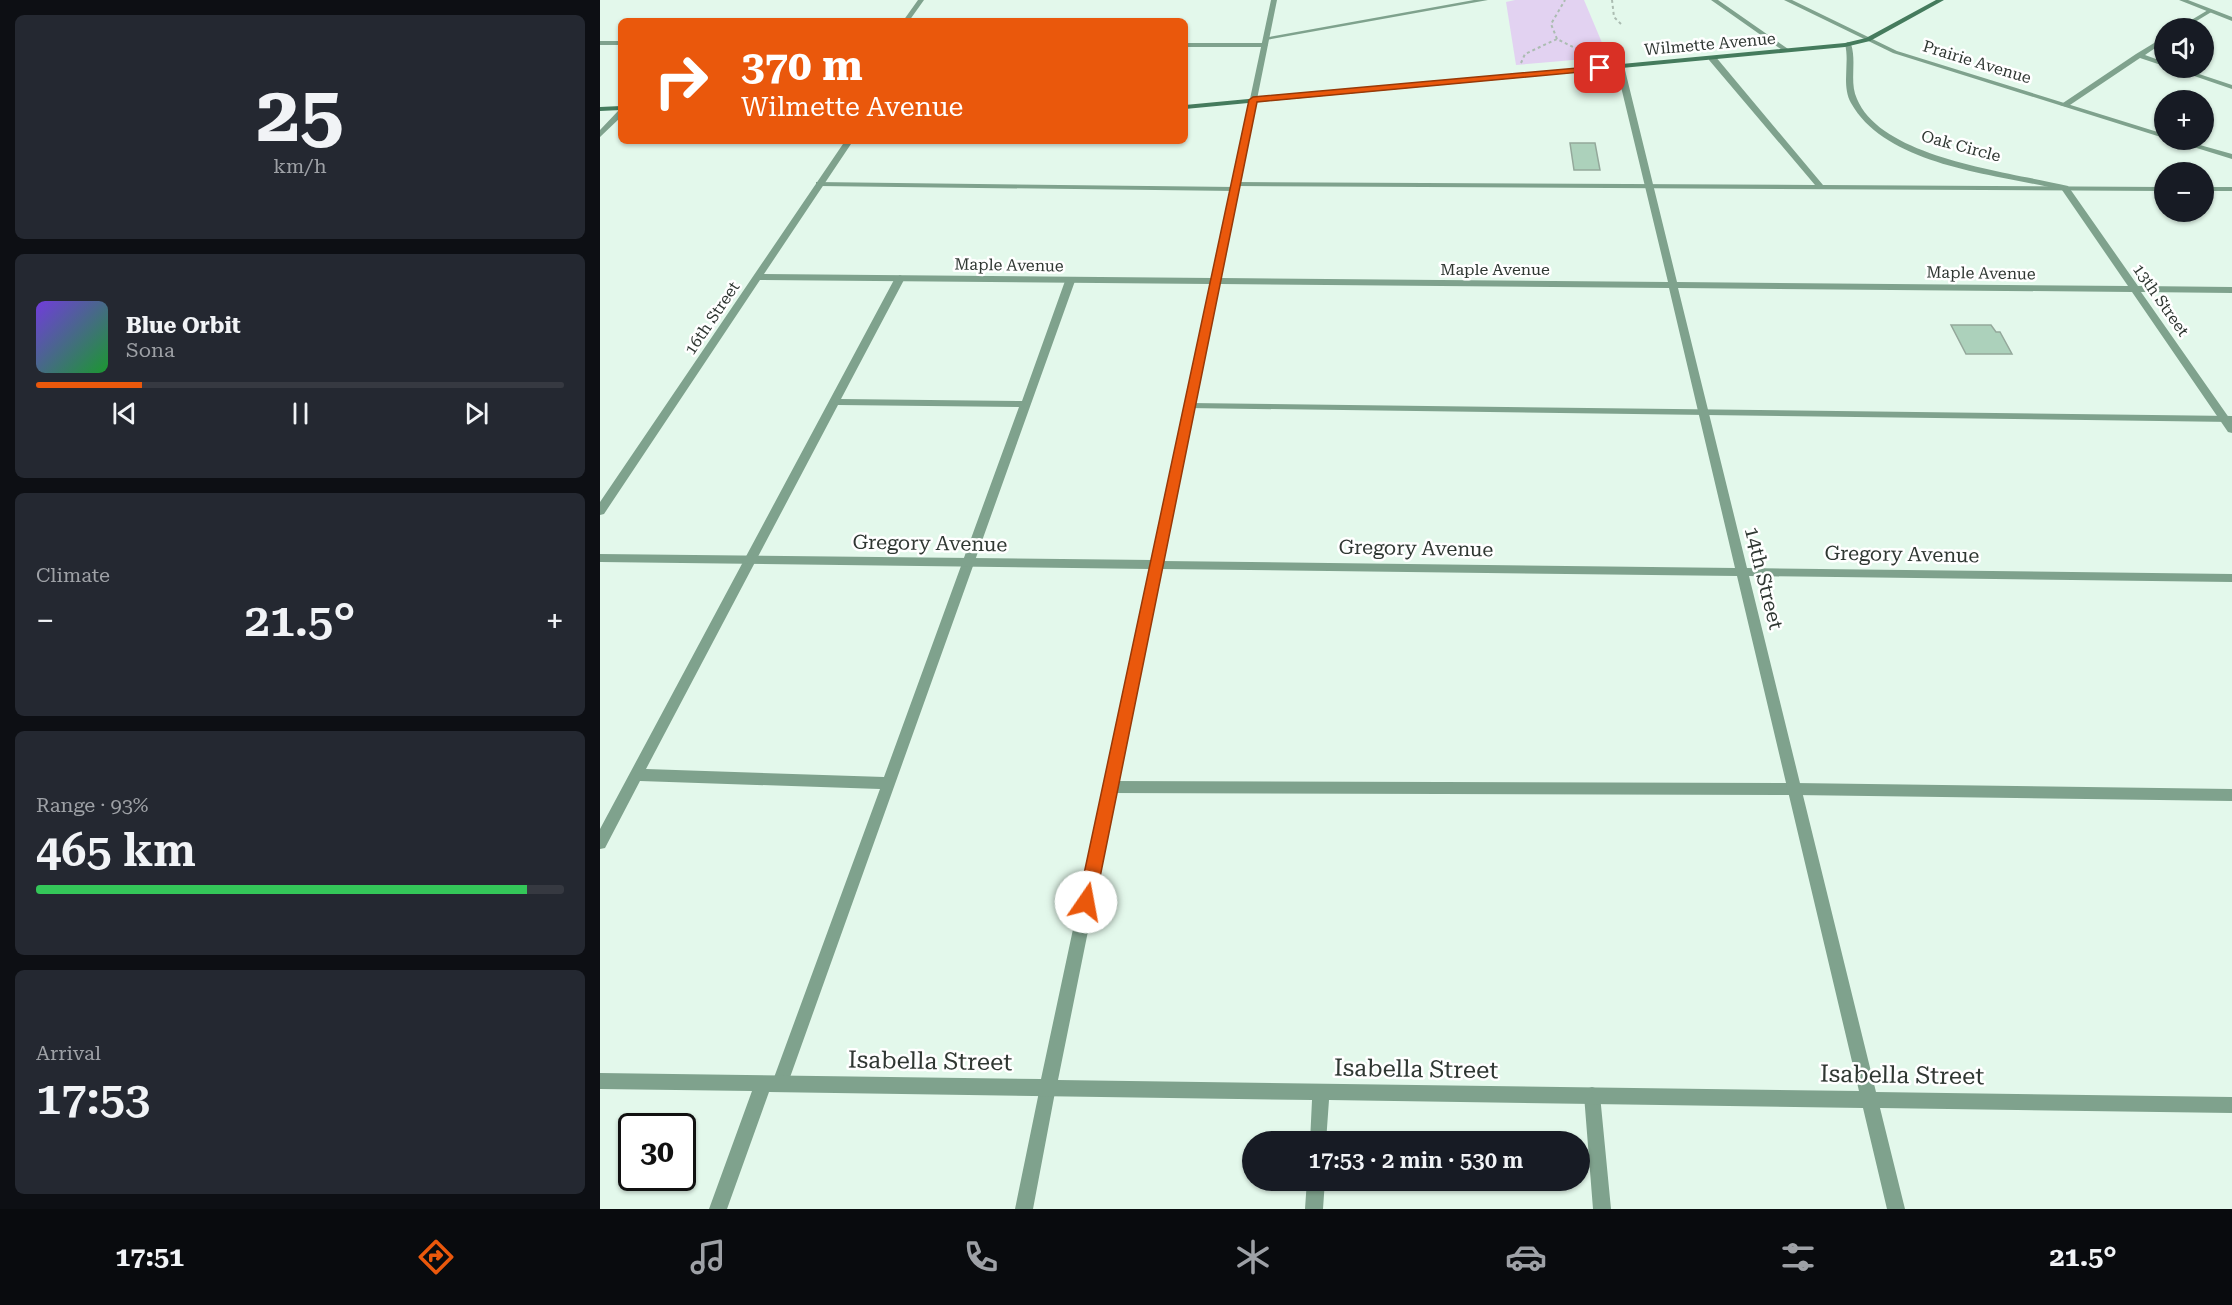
<!DOCTYPE html>
<meta charset="utf-8">
<style>
body{margin:0;font-family:"Roboto Serif",serif;background:#242831;color:#f1f3f6;height:100vh;display:flex;flex-direction:column;font-size:22px;white-space:nowrap}
*{box-sizing:border-box;margin:0}
p{font-size:20px;color:#9ea1a6}
.icon{flex:none;width:33px;height:33px;fill:none;stroke:currentColor;stroke-width:2;stroke-linecap:round;stroke-linejoin:round}
.map{position:relative;flex:1;overflow:hidden}
.panel{display:flex;flex-direction:column;gap:15px;padding:15px;background:#0d0f14;width:600px}
.panel>*{flex:none}
.guide{position:absolute;left:18px;top:18px;width:570px;height:126px;border-radius:9px;box-shadow:0 2px 4px #0004;background:#ea580c;color:#fff;overflow:hidden}
.tools{position:absolute;left:1554px;top:18px;display:grid;gap:12px}
.tools a{display:grid;place-items:center;width:60px;height:60px;border-radius:50%;background:#171b24;box-shadow:0 2px 4px #0004;font-size:30px}
.speed{position:absolute;left:18px;top:1113px;display:flex;gap:12px;font-size:30px;font-weight:700;text-align:center}
.speed>*{display:grid;place-content:center;width:78px;height:78px;border-radius:50%;background:#171b24;box-shadow:0 2px 4px #0004;line-height:1}
.speed .limit{border:3px solid #111;border-radius:9px;background:#fff;color:#111}
.pin{position:absolute;display:grid;place-items:center;width:51px;height:51px;color:#fff;margin:-26px;border-radius:12px;box-shadow:0 3px 9px #0006}
.me{position:absolute;width:66px;margin:-33px;rotate:12deg;stroke-linejoin:round;filter:drop-shadow(0 0 4px #0008)}
.turn{display:flex;align-items:center;gap:21px;height:126px;padding:0 24px;font-size:27px}
.turn .icon{width:78px;height:78px;stroke-width:2.5}
.turn b{display:block;font-size:42px;line-height:51px}
.big{font-size:45px;font-weight:600;line-height:1.1}
.panel .card{flex:1;display:flex;flex-direction:column;justify-content:center;gap:9px;min-width:0;padding:0 21px;border-radius:9px;background:#242831}
.panel .dial{align-items:center;gap:0}
.dial b{font-size:78px;line-height:1}
.song{display:flex;align-items:center;gap:18px}
.cover{width:72px;height:72px;border-radius:9px;background:linear-gradient(135deg,hsl(260 70% 55%),hsl(130 70% 35%))}
.played{height:6px;border-radius:3px;background:linear-gradient(90deg,#ea580c 20%,#363941 20%)}
.keys{display:flex;justify-content:space-around;direction:ltr}
.heat{display:flex;justify-content:space-between;align-items:center;font-size:33px;direction:ltr}
.charge{height:9px;border-radius:4px;background:linear-gradient(90deg,#34c759 93%,#363941 0)}
.trip{position:absolute;left:642px;top:1131px;width:348px;height:60px;border-radius:30px;background:#171b24;box-shadow:0 2px 4px #0004;font-weight:600;line-height:60px;text-align:center}
.tab-bar{display:flex;height:96px;justify-content:space-around;align-items:center;background:#090b0e;color:#9ea1a6}
.tab-bar .icon{width:42px;height:42px}
.tab-bar .on{color:#ea580c}
.tab-bar b{font-size:27px;color:#f1f3f6}
main{display:flex;flex:1;min-height:0}
.map>svg:first-child{display:block}
.green{fill:#e2d2f1}
.building{fill:#acd1bb;stroke:#94a89b;stroke-width:1.5}
.lines{fill:none;stroke-linecap:round;stroke-linejoin:round}
.path{stroke:#abbcb1;stroke-width:2;stroke-dasharray:3 3;stroke-linecap:butt}
.lane{fill:#7fa28d;fill-rule:evenodd}
.street{fill:#7fa28d;fill-rule:evenodd}
.secondary{fill:#457b5d;fill-rule:evenodd}
.route{fill:#ea580c;stroke:#983908;stroke-width:1.5}
.labels{text-anchor:middle;dominant-baseline:central;stroke-width:5;stroke-linejoin:round;paint-order:stroke}
.far-street-label{font-size:16px;fill:#2f3732;stroke:#fff}
.street-label{font-size:20px;fill:#2f3732;stroke:#fff}
.near-street-label{font-size:24px;fill:#2f3732;stroke:#fff}
</style>
<main>
<section class="panel">
<div class="card dial"><b>25</b><p>km/h</p></div>
<div class="card">
<div class="song"><i class="cover"></i><div><b>Blue Orbit</b><p>Sona</p></div></div>
<div class="played"></div>
<div class="keys"><svg class="icon" aria-label="previous" viewBox="0 0 24 24"><path d="M18 5L8 12l10 7zM5 5v14"/></svg><svg class="icon" aria-label="pause" viewBox="0 0 24 24"><path d="M8 5v14M16 5v14"/></svg><svg class="icon" aria-label="next" viewBox="0 0 24 24"><path d="M6 5l10 7-10 7zM19 5v14"/></svg></div>
</div>
<div class="card"><p>Climate</p>
<div class="heat"><a>−</a><b class="big">21.5°</b><a>+</a></div>
</div>
<div class="card"><p>Range · 93%</p><b class="big">465 km</b><div class="charge"></div></div>
<div class="card"><p>Arrival</p><b class="big">17:53</b></div>
</section>
<div class="map">
<svg width="1632" height="1209" viewBox="0 0 1632 1209">
<rect width="100%" height="100%" fill="#e3f8eb"/>
<!-- green -->
<path class="green" d="M915,0H984L1008,57L916,65L906,2Z"/>
<!-- building -->
<path class="building" d="M970,143H995L1000,170H974Z
M1351,325H1391L1396,332H1400L1412,354H1366Z"/>
<g class="lines">
<!-- path -->
<path class="path" d="M1012,0L1014,17L1022,25
M957,39L951,24L965,0
M921,63L925,54L957,39L987,54"/>
<!-- lane -->
<path class="lane" d="M874,0H888L666,40L663,38Z
M1111,0H1118L1191,51L1185,52Z
M1608,10L1613,11L1585,28H1578Z
M1564,37V42L1545,55L1564,62V66L1540,58L1467,107L1460,105L1536,54Z
M0,41H21V45H0Z
M585,43H665L668,45L665,47H585Z
M1109,56H1115L1223,185L1564,187V191L636,186L632,184L636,182L1215,185L1109,60Z
M1571,68H1581L1632,85V89Z
M216,182L635,187L639,189L635,191L219,186H216Z
M1604,187H1632V191H1604Z
M300,275L305,278L241,399L422,401L465,281L470,278L475,281L188,1083L186,1089L180,1091L174,1089L172,1083L280,789L40,781L5,848L0,849V829L295,278ZM238,405L419,407L284,777L46,769Z
M590,403L1632,416V422L586,408L585,406Z
M510,781L1195,783L1632,789V801L1195,795L510,793L505,791L503,787L505,783Z
M448,1079L454,1081L456,1087L433,1209H415L440,1087L442,1081Z
M992,1087L998,1089L1000,1095L1011,1209H993L984,1095L986,1089Z"/>
<!-- street -->
<path class="street" d="M318,0H324L309,21H303Z
M671,0H677L621,278L1068,282L1016,66L1020,64L1024,66L1077,282L1528,286L1462,190C1397,174 1287,167 1251,103C1241,85 1250,63 1245,44L1248,42L1251,44C1257,62 1249,82 1257,99C1282,159 1411,172 1468,186L1538,286L1632,287V293L1541,292L1632,422V433L1628,432L1532,292L1078,288L1147,568L1632,574V582L1149,576L1276,1092L1632,1097V1113L1280,1108L1305,1209H1287L1263,1108L729,1100L726,1142H710L712,1100L169,1092L127,1209H109L152,1091L0,1089V1073L441,1079L550,569L0,562V554L552,560L610,284L160,280L4,514L0,515V502L245,141H253L164,274L612,278ZM620,284L1069,288L1135,568L563,561ZM561,569L1137,576L1259,1091L458,1080Z
M1184,0H1192L1297,51L1564,134V138L1293,53Z
M1579,0H1588L1632,17V21Z
M18,111H21V117L0,137V130Z
M1571,140H1582L1632,154V159Z
M707,1180H725L723,1209H705Z"/>
<!-- secondary -->
<path class="secondary" d="M1336,0H1344L1270,41L1245,47L585,109V105L1245,43L1266,38Z
M21,106V110L0,111V107Z"/>
</g>
<!-- route -->
<path class="route" d="M1000,66L1003,70L657,102L495,902L492,908L486,910L481,908L478,902L649,100L653,97Z"/>
<g class="labels">
<!-- far-street labels -->
<g class="far-street-label">
<text transform="translate(1110 44) rotate(-5)">Wilmette Avenue</text>
<text transform="translate(1377 62) rotate(17)">Prairie Avenue</text>
<text transform="translate(1361 146) rotate(15)">Oak Circle</text>
<text transform="translate(409 265) rotate(1)">Maple Avenue</text>
<text x="895" y="269">Maple Avenue</text>
<text transform="translate(1381 273) rotate(1)">Maple Avenue</text>
<text transform="translate(1561 300) rotate(55)">13th Street</text>
<text transform="translate(112 318) rotate(-56)">16th Street</text>
</g>
<!-- street labels -->
<g class="street-label">
<text transform="translate(330 543) rotate(1)">Gregory Avenue</text>
<text transform="translate(816 548) rotate(1)">Gregory Avenue</text>
<text transform="translate(1302 554) rotate(1)">Gregory Avenue</text>
<text transform="translate(1164 578) rotate(76)">14th Street</text>
</g>
<!-- near-street labels -->
<g class="near-street-label">
<text transform="translate(330 1061) rotate(1)">Isabella Street</text>
<text transform="translate(816 1069) rotate(1)">Isabella Street</text>
<text transform="translate(1302 1075) rotate(1)">Isabella Street</text>
</g>
</g>
</svg>
<div class="tools">
<a><svg class="icon" aria-label="sound" viewBox="0 0 24 24"><path d="M4 9h4l5-4v14l-5-4H4zM17 9q2 3 0 6"/></svg></a>
<a>+</a>
<a>−</a>
</div>
<div class="speed"><div class="limit">30</div></div>
<div class="pin" style="left:1000px;top:68px;background:#d93025"><svg class="icon" aria-label="arrive" viewBox="0 0 24 24"><path d="M6 21V4h12l-3 4 3 4H6"/></svg></div>
<svg class="me" style="left:486px;top:902px" viewBox="-20 -20 40 40"><circle r="19" fill="#fff"/><path d="M0-13L10 11 0 6-10 11z" fill="#ea580c"/></svg>
<div class="trip">17:53 · 2 min · 530 m</div>
<div class="guide">
<div class="turn"><svg class="icon" aria-label="right" viewBox="0 0 24 24"><path d="M7 20v-9h11M14 6l5 5-5 5"/></svg><div><b>370 m</b>Wilmette Avenue</div></div>
</div>
</div>
</main>
<nav class="tab-bar">
<b>17:51</b>
<svg class="icon on" aria-label="directions" viewBox="0 0 24 24"><path d="M12 3l9 9-9 9-9-9zM9 14v-3h6M13 9l2 2-2 2"/></svg>
<svg class="icon" aria-label="music" viewBox="0 0 24 24"><path d="M9 18V5l10-2v13"/><circle cx="6" cy="18" r="3"/><circle cx="16" cy="16" r="3"/></svg>
<svg class="icon" aria-label="phone" viewBox="0 0 24 24"><path d="M5 4h4l2 5-3 2q2 4 5 5l2-3 5 2v4C11 20 4 13 5 4z"/></svg>
<svg class="icon" aria-label="climate" viewBox="0 0 24 24"><path d="M12 3v18M4 7l16 10M4 17L20 7"/></svg>
<svg class="icon" aria-label="car" viewBox="0 0 24 24"><path d="M5 17H2v-5l4-1 3-4h7l3 4 3 1v5h-3M9 17h6M6 11h13"/><circle cx="7" cy="17" r="2"/><circle cx="17" cy="17" r="2"/></svg>
<svg class="icon" aria-label="filters" viewBox="0 0 24 24"><path d="M4 7h16M4 17h16"/><circle cx="9" cy="7" r="2"/><circle cx="15" cy="17" r="2"/></svg>
<b>21.5°</b>
</nav>
